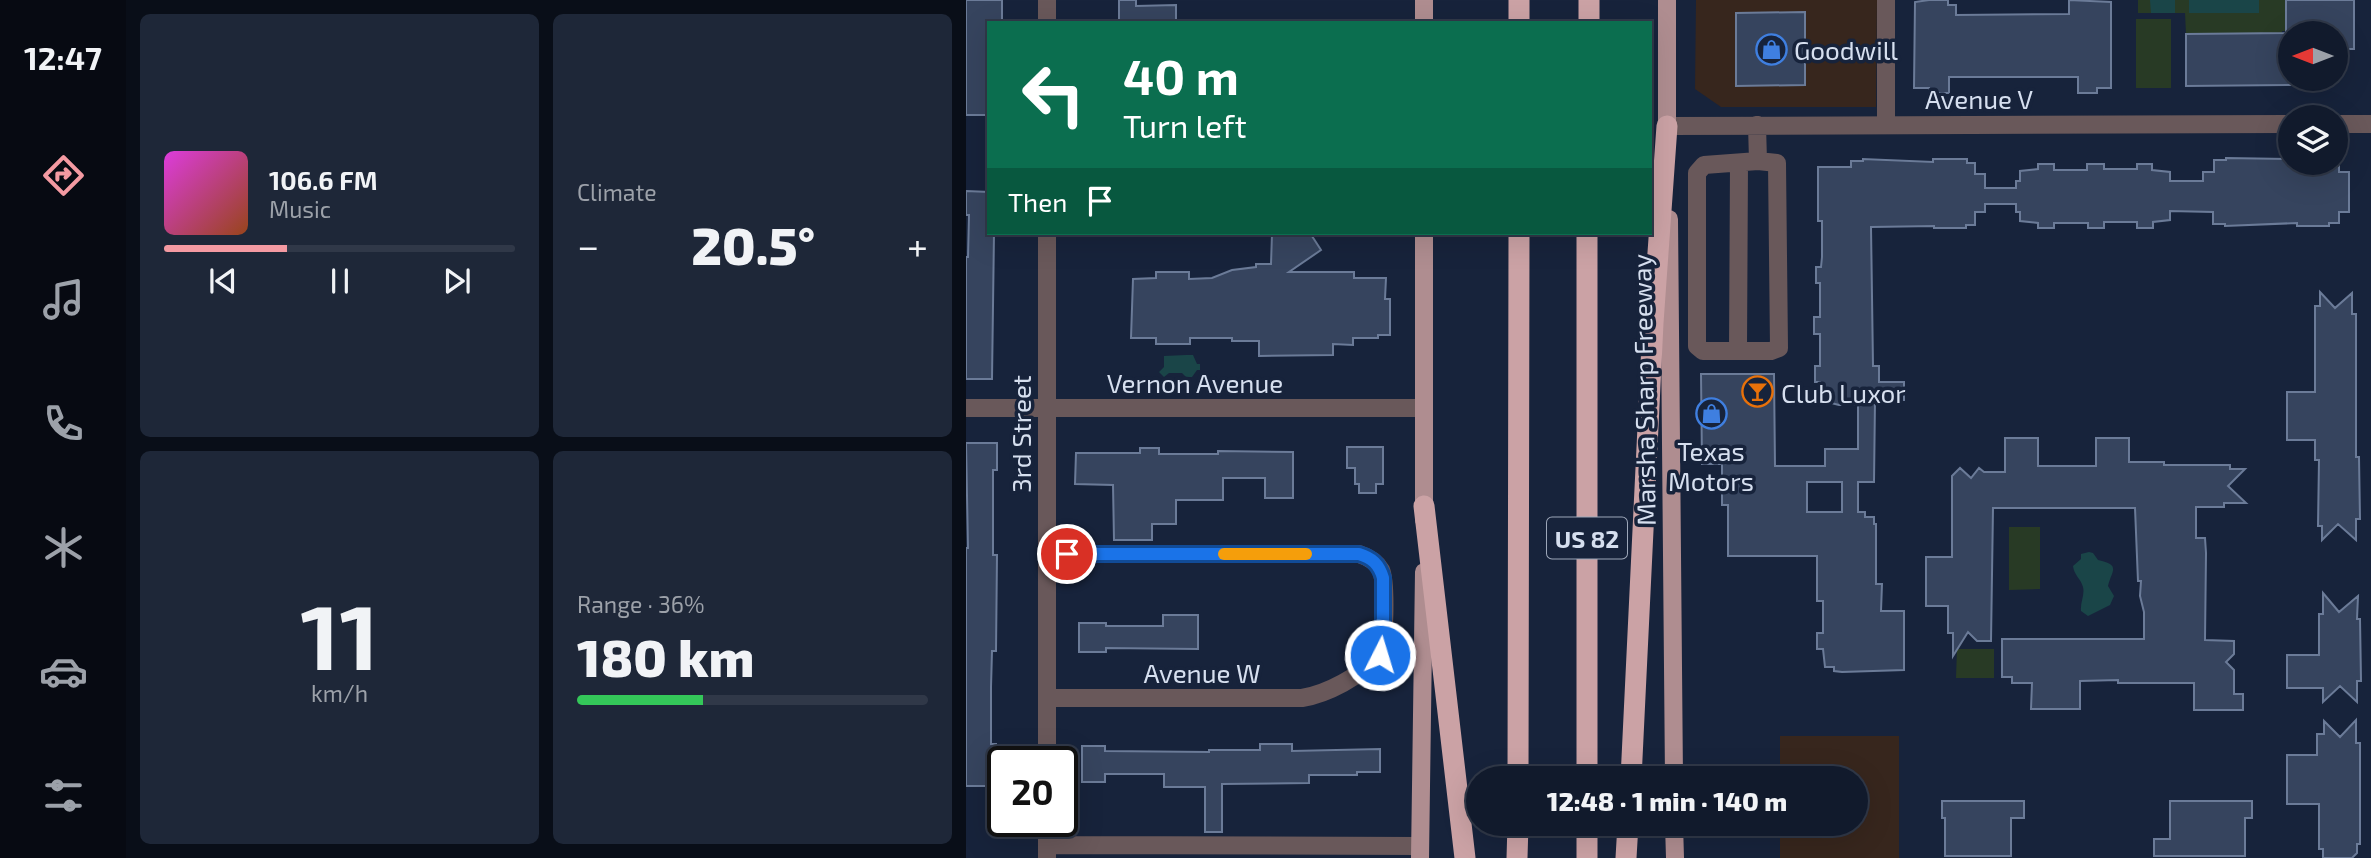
<!DOCTYPE html>
<meta charset="utf-8">
<style>
body{margin:0;font-family:"Exo 2",sans-serif;background:#1e2738;color:#f1f3f6;height:100vh;display:flex;flex-direction:column;font-size:26px;white-space:nowrap}
*{box-sizing:border-box;margin:0}
p{font-size:23px;color:#9ca1a9}
.icon{flex:none;width:38px;height:38px;fill:none;stroke:currentColor;stroke-width:2;stroke-linecap:round;stroke-linejoin:round}
.map{position:relative;flex:1;overflow:hidden}
.details{display:flex;flex-direction:column;gap:14px;padding:14px;background:#090e18;width:840px}
.details>*{flex:none}
.top-card{position:absolute;left:21px;top:21px;width:665px;height:214px;border-radius:0px;box-shadow:0 7px 28px #0002,0 0 0 2px #303848;background:#0b6e4f;color:#fff;overflow:hidden}
.needle{width:46px;rotate:270deg}
.tools{position:absolute;left:1312px;top:21px;display:grid;gap:14px}
.tools a{display:grid;place-items:center;width:70px;height:70px;border-radius:50%;background:#111a2c;box-shadow:0 7px 28px #0002,0 0 0 2px #303848;font-size:35px}
.speed{position:absolute;left:21px;top:746px;display:flex;gap:14px;font-size:35px;font-weight:700;text-align:center}
.speed>*{display:grid;place-content:center;width:91px;height:91px;border-radius:50%;background:#111a2c;box-shadow:0 7px 28px #0002,0 0 0 2px #303848;line-height:1}
.speed .limit{border:4px solid #111;border-radius:10px;background:#fff;color:#111}
.pin{position:absolute;display:grid;place-items:center;width:60px;height:60px;color:#fff;margin:-30px;border:4px solid #fff;border-radius:50%;box-shadow:0 2px 7px #0007}
.me{position:absolute;width:77px;margin:-38px;rotate:5deg;stroke-linejoin:round;filter:drop-shadow(0 0 5px #0008)}
.turn{display:flex;align-items:center;gap:24px;height:147px;padding:0 21px;font-size:32px}
.turn .icon{width:91px;height:91px;stroke-width:2.5}
.turn b{display:block;font-size:49px;line-height:60px}
.then{display:flex;align-items:center;height:66px;padding:0 21px;background:#0003;gap:14px;font-size:26px}
.big{font-size:52px;font-weight:800;line-height:1.1}
.details .widget{flex:1;display:flex;flex-direction:column;justify-content:center;gap:10px;min-width:0;padding:0 24px;border-radius:10px;background:#1e2738}
.details .dial{align-items:center;gap:0}
.dial b{font-size:91px;line-height:1}
.song{display:flex;align-items:center;gap:21px}
.cover{width:84px;height:84px;border-radius:10px;background:linear-gradient(135deg,hsl(300 70% 55%),hsl(20 70% 35%))}
.played{height:7px;border-radius:4px;background:linear-gradient(90deg,#f49aa2 35%,#303848 35%)}
.keys{display:flex;justify-content:space-around;direction:ltr}
.heat{display:flex;justify-content:space-between;align-items:center;font-size:38px;direction:ltr}
.charge{height:10px;border-radius:5px;background:linear-gradient(90deg,#34c759 36%,#303848 0)}
.details .tiles{flex:1;display:grid;gap:14px;grid-template-columns:repeat(2,1fr)}
.trip{position:absolute;left:500px;top:766px;width:402px;height:70px;border-radius:35px;background:#111a2c;box-shadow:0 7px 28px #0002,0 0 0 2px #303848;font-weight:800;line-height:70px;text-align:center}
main{display:flex;flex:1;min-height:0}
.dock{display:flex;flex-direction:column;width:126px;justify-content:space-around;align-items:center;background:#070a12;color:#9ca1a9}
.dock .icon{width:49px;height:49px}
.dock .selected{color:#f49aa2}
.dock b{font-size:32px;color:#f1f3f6}
.map>svg:first-child{display:block}
.commercial{fill:#37261d}
.green{fill:#283a25}
.water{fill:#1a4548}
.building{fill:#36445e;stroke:#6b7b98;stroke-width:2;fill-rule:evenodd}
.lines{fill:none;stroke-linecap:round;stroke-linejoin:round}
.minor{stroke:#69585a;stroke-width:18}
.major{stroke:#af8d90;stroke-width:18}
.highway{stroke:#cba2a5;stroke-width:21}
.route-casing{stroke:#114b97;stroke-width:18}
.route{stroke:#1a73e8;stroke-width:12}
.slow{stroke:#f59e0b;stroke-width:12}
.labels{text-anchor:middle;dominant-baseline:central;stroke-width:7;stroke-linejoin:round;paint-order:stroke}
.shield{fill:#17233b;stroke:#9da7b9;stroke-width:2}
.shield-label{font-size:24px;font-weight:bold;fill:#d6dfef}
.poi-label{font-size:26px;fill:#d6dfef;stroke:#17233b;text-anchor:start}
.street-label{font-size:26px;fill:#d6dfef;stroke:#17233b}
</style>
<main>
<nav class="dock">
<b>12:47</b>
<svg class="icon selected" aria-label="directions" viewBox="0 0 24 24"><path d="M12 3l9 9-9 9-9-9zM9 14v-3h6M13 9l2 2-2 2"/></svg>
<svg class="icon" aria-label="music" viewBox="0 0 24 24"><path d="M9 18V5l10-2v13"/><circle cx="6" cy="18" r="3"/><circle cx="16" cy="16" r="3"/></svg>
<svg class="icon" aria-label="phone" viewBox="0 0 24 24"><path d="M5 4h4l2 5-3 2q2 4 5 5l2-3 5 2v4C11 20 4 13 5 4z"/></svg>
<svg class="icon" aria-label="climate" viewBox="0 0 24 24"><path d="M12 3v18M4 7l16 10M4 17L20 7"/></svg>
<svg class="icon" aria-label="car" viewBox="0 0 24 24"><path d="M5 17H2v-5l4-1 3-4h7l3 4 3 1v5h-3M9 17h6M6 11h13"/><circle cx="7" cy="17" r="2"/><circle cx="17" cy="17" r="2"/></svg>
<svg class="icon" aria-label="filters" viewBox="0 0 24 24"><path d="M4 7h16M4 17h16"/><circle cx="9" cy="7" r="2"/><circle cx="15" cy="17" r="2"/></svg>
</nav>
<section class="details">
<div class="tiles">
<div class="widget">
<div class="song"><i class="cover"></i><div><b>106.6 FM</b><p>Music</p></div></div>
<div class="played"></div>
<div class="keys"><svg class="icon" aria-label="previous" viewBox="0 0 24 24"><path d="M18 5L8 12l10 7zM5 5v14"/></svg><svg class="icon" aria-label="pause" viewBox="0 0 24 24"><path d="M8 5v14M16 5v14"/></svg><svg class="icon" aria-label="next" viewBox="0 0 24 24"><path d="M6 5l10 7-10 7zM19 5v14"/></svg></div>
</div>
<div class="widget"><p>Climate</p>
<div class="heat"><a>−</a><b class="big">20.5°</b><a>+</a></div>
</div>
<div class="widget dial"><b>11</b><p>km/h</p></div>
<div class="widget"><p>Range · 36%</p><b class="big">180 km</b><div class="charge"></div></div>
</div>
</section>
<div class="map">
<svg width="1405" height="858" viewBox="0 0 1405 858">
<rect width="100%" height="100%" fill="#17233b"/>
<!-- commercial -->
<path class="commercial" d="M730,0H911L910,107H755L729,89Z
M814,736H933V858H814V824H891V779H814Z"/>
<!-- green -->
<path class="green" d="M1172,0H1320V26L1323,31H1316V45L1311,33L1220,34L1219,13H1172Z
M1170,19H1205V88H1170Z
M1043,527H1074V589L1043,590Z
M991,649H1028V678H990Z"/>
<!-- water -->
<path class="water" d="M1184,0H1209V13H1185Z
M1223,0H1293V13H1223Z
M220,355H227L231,364H234V370H231L226,377H220L216,373H203L198,377L193,372L198,367V356Z
M1123,552L1127,553L1132,560C1155,565 1146,570 1142,586L1148,596L1144,605L1122,616L1115,611C1114,603 1119,595 1117,587C1115,579 1108,575 1107,566L1115,559V554Z"/>
<!-- building -->
<path class="building" d="M0,0H36V22H23V115H0Z
M153,0H170V6L210,5V23H153Z
M963,0H982V5H990V15L1103,14V0L1145,2V88H1131V93H1112V77H983V93H963V88H948L949,2Z
M1320,0H1388V49H1370V33H1325V85L1220,86V34L1320,33Z
M839,12V85L770,86V13Z
M1260,158L1325,159V163H1373V172H1383V212H1373V223H1363V226H1331V223L1259,226V224H1247V212L1204,211V220L1187,222V228H1171V222H1138V228H1122V223H1088V228H1072V223L1054,221V212H1050V204H1019V212H1009V225H1000V228H968V226L905,227L907,366H913V382H938V400H909L908,482H892V512H899V517H908V524H910V584H916L915,611H938V670L876,672L868,671V667H859L857,649H851V633H857V601H851V556H762V505H756V464H736L735,374H808L809,466H859V449H892V405H873L865,403V400H856L854,382H849V366H854V334H848V317H854V283H850V267H855L856,257V221H852V167H885V161H897V159L967,162V159H1001V163H1009V174H1019V188H1050V181H1054V171L1072,169V164H1088V170H1121V164H1138V169H1171V164H1186V170L1204,172V181H1237V172H1248V160H1260ZM841,482H876V512H841Z
M0,191L23,192V233H28L26,379H0V257H2L3,215H0Z
M334,233H344L355,250L323,272H388V278H420L419,299H424V335H412V338H387V345L367,344V355L293,356V341H266V338H224V344H190V338H165L167,279L190,278V272H223V279L246,278L266,270L290,267V264H305L306,234Z
M1354,292L1369,308L1386,293V314H1390V457H1393L1394,519H1390V540L1372,524L1356,540V526H1352L1353,460H1349V440H1321V392H1349V306H1354Z
M1039,438H1072V466H1130V438H1163V462H1198V465H1264V469H1279L1262,486L1280,503H1258V507H1230V538H1239L1240,553L1239,640L1268,641V654L1260,662L1268,670V694H1277V710H1228V683H1152V680L1114,681V709H1065L1066,683H1046V677H1036V639H1178V612L1174,596L1175,581H1172L1169,508H1027L1025,641H1011L1002,632L987,656V633H982V606H960V557H986V476L994,468L1005,478L1013,468L1018,472H1039Z
M0,443H31V470H27V555H31L30,651H26L25,687V744H30V786H0V548H2Z
M381,447H417V484H410V493H393V484H389V468H381Z
M174,448H193V454H252V451L327,452V498H299V478H257V500H210V524H186V540H148L147,485L109,484L110,453H174Z
M1357,593L1373,612L1392,596L1391,619H1394L1395,681H1391V702L1374,686L1357,702V688H1321V655H1353V614H1357Z
M197,615H232V649L140,648V652H113V623H140V626H197Z
M1390,720V743H1394V844H1391V853L1386,858H1357V849H1353V804H1321V755H1351V734H1358V721L1374,737Z
M294,744H326V751L414,749V772H391V775H343V783L256,784V832H239V787H198V774H139V782H116V746H139V751L243,752V750H294Z
M976,801H1058V818H1045V856H979V818H976Z
M1204,801H1286V818H1279V856H1188V839H1204Z"/>
<g class="lines">
<!-- minor -->
<path class="minor" d="M81,0V23
M920,0V125
M1370,124H1405
M791,125L792,161
M701,126L1325,124
M792,161L811,163L813,348L805,351H737L731,346V173L738,165Z
M81,233V761
M772,351L773,163
M0,408H457
M81,554H393C402,557 410,561 415,570C420,581 420,647 412,656C395,676 361,694 336,698H81
M81,821V858
M81,845L454,846"/>
<!-- major -->
<path class="major" d="M458,0V23
M701,0V138
M703,219L708,779
M458,233V520
M708,824L709,858
M454,858L458,572"/>
<!-- highway -->
<path class="highway" d="M553,0V23
M623,23V0
M621,233V779
M458,506L499,858
M552,779L553,233
M665,779L687,323L701,126
M621,824V858
M551,858L552,824
M660,858L662,824"/>
</g>
<g class="lines">
<defs>
<path id="route" d="M101,554H393C406,558 413,564 417,578V642L414,655"/>
</defs>
<!-- route casing -->
<use href="#route" class="route-casing"/>
<!-- route -->
<use href="#route" class="route"/>
<!-- slow -->
<path class="slow" d="M258,554H340"/>
</g>
<!-- icons -->
<defs>
<symbol id="shop-ring" viewBox="-11 -11 22 22"><circle r="9.5" fill="#17233b" stroke="#3f7fe0" stroke-width="1.5"/><path d="M-5-2.5h2.3a2.7 3.5 0 0 1 5.4 0H5L5.5 6h-11ZM-1.5-2.5h3a1.5 2.3 0 0 0-3 0Z" fill="#3f7fe0"/></symbol>
<symbol id="bar-ring" viewBox="-11 -11 22 22"><circle r="9.5" fill="#17233b" stroke="#e8710a" stroke-width="1.5"/><path d="M-6-5H6L.8 .8V4.5H3.5V6h-7V4.5H-.8V.8Z" fill="#e8710a"/></symbol>
</defs>
<g fill-rule="evenodd">
<use href="#shop-ring" x="788" y="32" width="35" height="35"/>
<use href="#bar-ring" x="774" y="374" width="35" height="35"/>
<use href="#shop-ring" x="728" y="396" width="35" height="35"/>
</g>
<g class="labels">
<!-- shield labels -->
<rect class="shield" x="581" y="517.5" width="80" height="41" rx="5"/>
<g class="shield-label">
<text x="621" y="538">US 82</text>
</g>
<!-- poi labels -->
<g class="poi-label">
<text x="828" y="49">Goodwill</text>
<text x="815" y="392">Club Luxor</text>
<text x="745" y="450" text-anchor="middle">Texas<tspan x="745" dy="30">Motors</tspan></text>
</g>
<!-- street labels -->
<g class="street-label">
<text x="1013" y="98">Avenue V</text>
<text x="229" y="382">Vernon Avenue</text>
<text transform="translate(677 390) rotate(-91)">Marsha Sharp Freeway</text>
<text transform="translate(54 434) rotate(-90)">3rd Street</text>
<text x="236" y="672">Avenue W</text>
</g>
</g>
</svg>
<div class="tools">
<a><svg class="needle" viewBox="-14 -14 28 28"><path d="M0-13l5 13h-10z" fill="#e53935"/><path d="M0 13l5-13h-10z" fill="#9ca1a9"/></svg></a>
<a><svg class="icon" aria-label="layers" viewBox="0 0 24 24"><path d="M12 4l9 5-9 5-9-5zM3 14l9 5 9-5"/></svg></a>
</div>
<div class="speed"><div class="limit">20</div></div>
<div class="pin" style="left:101px;top:554px;background:#d93025"><svg class="icon" aria-label="arrive" viewBox="0 0 24 24"><path d="M6 21V4h12l-3 4 3 4H6"/></svg></div>
<svg class="me" style="left:414px;top:655px" viewBox="-20 -20 40 40"><circle r="17" fill="#1a73e8" stroke="#fff" stroke-width="3"/><path d="M0-11L8 9 0 5-8 9z" fill="#fff"/></svg>
<div class="trip">12:48 · 1 min · 140 m</div>
<div class="top-card">
<div class="turn"><svg class="icon" aria-label="left" viewBox="0 0 24 24"><path d="M17 20v-9H6M10 6l-5 5 5 5"/></svg><div><b>40 m</b>Turn left</div></div>
<div class="then">Then<svg class="icon" aria-label="arrive" viewBox="0 0 24 24"><path d="M6 21V4h12l-3 4 3 4H6"/></svg></div>
</div>
</div>
</main>
